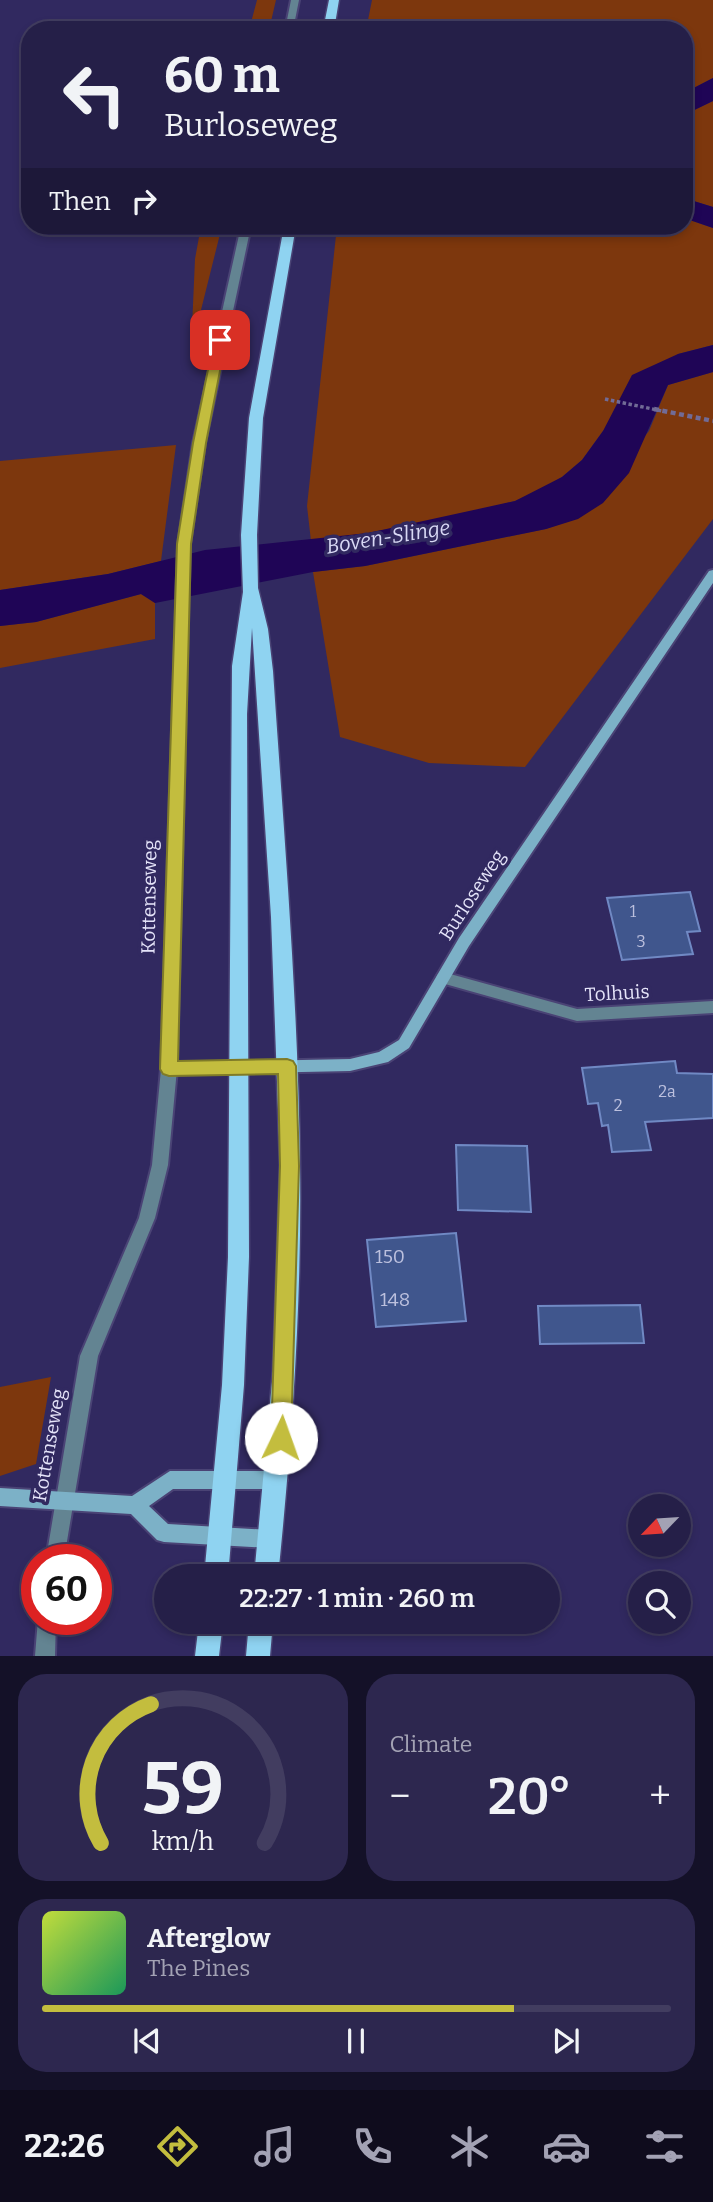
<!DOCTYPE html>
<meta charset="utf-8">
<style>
body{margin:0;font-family:Bitter,serif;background:#2d274f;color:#f1f3f6;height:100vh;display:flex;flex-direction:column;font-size:26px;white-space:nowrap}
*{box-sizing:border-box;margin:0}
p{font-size:23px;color:#a3a2b4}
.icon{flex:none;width:38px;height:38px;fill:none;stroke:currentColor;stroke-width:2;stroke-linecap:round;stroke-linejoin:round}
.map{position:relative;height:1656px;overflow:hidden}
.sheet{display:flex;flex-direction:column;gap:18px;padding:18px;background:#141128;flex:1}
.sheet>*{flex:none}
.hud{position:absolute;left:21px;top:21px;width:672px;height:214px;border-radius:28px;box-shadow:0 4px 10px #0003,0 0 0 2px #423d60;background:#251f48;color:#f1f3f6;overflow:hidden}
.needle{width:46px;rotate:245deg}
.fabs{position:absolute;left:628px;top:1494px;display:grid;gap:14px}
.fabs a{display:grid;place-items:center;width:63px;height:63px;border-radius:50%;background:#251f48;box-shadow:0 4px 10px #0003,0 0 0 2px #423d60;font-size:35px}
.speed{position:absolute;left:21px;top:1544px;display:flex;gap:14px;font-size:35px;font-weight:700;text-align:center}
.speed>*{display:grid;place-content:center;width:91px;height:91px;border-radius:50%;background:#251f48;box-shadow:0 4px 10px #0003,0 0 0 2px #423d60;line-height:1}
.speed .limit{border:10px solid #d22;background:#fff;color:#111}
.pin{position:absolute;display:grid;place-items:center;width:60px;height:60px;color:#fff;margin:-30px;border-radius:14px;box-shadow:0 4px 10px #0006}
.me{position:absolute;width:77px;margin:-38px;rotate:3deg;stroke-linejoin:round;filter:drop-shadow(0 0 5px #0008)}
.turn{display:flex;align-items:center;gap:24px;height:147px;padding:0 28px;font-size:32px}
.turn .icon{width:91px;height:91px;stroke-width:2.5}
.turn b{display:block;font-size:49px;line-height:60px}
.then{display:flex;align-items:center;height:66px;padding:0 28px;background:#0003;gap:14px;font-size:26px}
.big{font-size:52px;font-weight:600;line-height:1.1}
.sheet .card{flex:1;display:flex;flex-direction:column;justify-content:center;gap:10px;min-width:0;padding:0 24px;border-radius:28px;background:#2d274f}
.sheet .dial{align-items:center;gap:0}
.dial svg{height:182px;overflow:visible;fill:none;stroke:#423d60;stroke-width:7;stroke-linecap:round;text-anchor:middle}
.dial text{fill:#f1f3f6;stroke:none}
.song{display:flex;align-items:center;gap:21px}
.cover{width:84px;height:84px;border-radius:10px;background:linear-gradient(135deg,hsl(70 70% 55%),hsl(150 70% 35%))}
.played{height:7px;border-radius:4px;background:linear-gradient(90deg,#c3bd3e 75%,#423d60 75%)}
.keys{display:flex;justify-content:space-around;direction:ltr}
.heat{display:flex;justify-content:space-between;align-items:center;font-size:38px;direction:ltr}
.sheet .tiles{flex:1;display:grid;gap:18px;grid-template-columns:1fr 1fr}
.card:last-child{grid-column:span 2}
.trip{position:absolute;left:154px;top:1564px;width:406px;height:70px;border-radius:35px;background:#251f48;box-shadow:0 4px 10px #0003,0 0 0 2px #423d60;font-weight:600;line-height:70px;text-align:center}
.dock{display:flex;height:112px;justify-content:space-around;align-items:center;background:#0f0c1d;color:#a3a2b4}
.dock .icon{width:49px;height:49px}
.dock .active{color:#c3bd3e}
.dock b{font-size:32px;color:#f1f3f6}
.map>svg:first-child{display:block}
.green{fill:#7d370d}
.water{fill:#1f0556}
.building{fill:#40568d;stroke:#7089c4;stroke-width:2}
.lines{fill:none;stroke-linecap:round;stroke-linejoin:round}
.street-casing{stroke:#4a4375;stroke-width:4}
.secondary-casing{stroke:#4a4375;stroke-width:4}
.primary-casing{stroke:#4a4375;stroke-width:3}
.path-far1{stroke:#716b96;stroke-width:3.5;stroke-dasharray:3.5 2.5;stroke-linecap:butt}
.path{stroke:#716b96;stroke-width:4.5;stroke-dasharray:5 3.5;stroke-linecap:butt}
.street{fill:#638492;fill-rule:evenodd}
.secondary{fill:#7cb1c7;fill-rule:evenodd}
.primary{fill:#8fd3f1;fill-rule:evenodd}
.route{fill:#c3bd3e;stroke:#7f7b28;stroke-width:2}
.labels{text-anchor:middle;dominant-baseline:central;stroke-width:7;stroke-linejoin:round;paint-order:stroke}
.number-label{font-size:16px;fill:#bcc0de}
.street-label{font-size:19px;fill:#e5e4f9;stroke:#312960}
.near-number-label{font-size:19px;fill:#bcc0de}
.water-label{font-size:21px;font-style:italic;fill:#d9d9f5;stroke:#312960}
</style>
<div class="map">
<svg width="713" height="1656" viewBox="0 0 713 1656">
<rect width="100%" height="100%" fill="#312960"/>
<!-- green -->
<path class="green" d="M257,0H276L269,30H249Z
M372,0H713V78L684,93V30H366Z
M713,101V207L684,198V115Z
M684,218L713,228V345L678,354L603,431L582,460L562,477L540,490L515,501L474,512L368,533L311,541L307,506L337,226H684Z
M201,226H222L191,350L195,259Z
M713,372V519L525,767L429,763L340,737L313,572L365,566L546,529L578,518L649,431L668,385Z
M176,445L161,561L108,574L0,590V461Z
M141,594L155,603V639L0,668V626L36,622Z
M51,1377L36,1464L0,1476V1387Z"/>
<!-- water -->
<path class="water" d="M713,78V101L684,115V93Z
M684,198L713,207V228L684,218Z
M713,345V372L668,385L629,473L603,503L578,519L546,529L365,566L313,572L155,603L141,594L36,622L0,626V590L108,574L205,550L368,533L515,501L562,477L582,460L603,431L632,375L678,354Z"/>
<!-- building -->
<path class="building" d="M690,892L700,931L687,932L693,954L622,960L607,898Z
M675,1061L677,1073L713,1074V1118L645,1122L651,1150L612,1152L608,1125L602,1126L598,1103L588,1104L582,1068Z
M456,1145L527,1146L531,1212L458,1210Z
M456,1233L466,1321L376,1327L367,1240Z
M640,1305L644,1343L540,1344L538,1306Z"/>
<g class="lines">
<defs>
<path id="street" d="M291,0H299L293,30H285Z
M241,226H251L205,443L190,544L177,1069L168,1165L155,1218L98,1356L64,1559H46L80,1356L139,1218L152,1165L161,1069L178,544L193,443Z
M443,972L577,1009L713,1001V1013L577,1021L438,982L436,978L438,974Z
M38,1619H56L55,1656H35Z"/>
<path id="secondary" d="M713,570V583L469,946L409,1048L388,1062L350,1071L169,1075L163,1074L161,1069L163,1064L169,1063L350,1059L379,1052L399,1040L459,938L709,571Z
M170,1471H278L284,1474L287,1480L284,1486L278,1489H173L149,1506L168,1524L270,1530L277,1532L279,1539L277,1546L270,1548L164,1542L157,1540L131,1514L0,1506V1488L132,1496Z"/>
<path id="primary" d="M329,0H339L334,30H323Z
M284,226H296L263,418L257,535L258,588L268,629L273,671C284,835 298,999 300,1164C302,1302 292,1440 278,1577H254L273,1371L280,1164L271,917L252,628L247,714L249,1257L244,1385L228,1577H204L222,1385L228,1257L232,666L243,592L241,535L249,418Z
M199,1622H223L219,1656H195Z
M249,1622H273L270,1656H246Z"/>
</defs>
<!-- street casing -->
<use href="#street" class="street-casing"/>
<!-- secondary casing -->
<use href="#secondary" class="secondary-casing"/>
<!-- primary casing -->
<use href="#primary" class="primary-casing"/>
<!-- path-far1 -->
<path class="path-far1" d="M605,399L662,411"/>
<!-- path -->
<path class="path" d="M654,409L713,421"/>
<!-- street -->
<use href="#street" class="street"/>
<!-- secondary -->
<use href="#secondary" class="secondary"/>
<!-- primary -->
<use href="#primary" class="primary"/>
</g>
<!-- route -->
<path class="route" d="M220,336L226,340L206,443L191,544L178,1061L287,1059L293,1061L296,1066L299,1166L291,1438L288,1445L281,1448L274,1445L271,1438L280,1166L278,1074L169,1076L163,1074L160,1069L177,544L193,443L214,340Z"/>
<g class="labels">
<!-- number labels -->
<g class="number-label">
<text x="633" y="911">1</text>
<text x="641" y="941">3</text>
<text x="667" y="1091">2a</text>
<text x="618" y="1105">2</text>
</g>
<!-- street labels -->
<g class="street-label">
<text transform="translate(472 895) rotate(-57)">Burloseweg</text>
<text transform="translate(149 897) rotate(-89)">Kottenseweg</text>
<text transform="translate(617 993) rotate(-3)">Tolhuis</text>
<text transform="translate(49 1445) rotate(-80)">Kottenseweg</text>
</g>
<!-- near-number labels -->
<g class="near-number-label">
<text x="390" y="1256">150</text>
<text x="395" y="1299">148</text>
</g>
<!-- water labels -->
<g class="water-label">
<text transform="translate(388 537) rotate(-9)">Boven-Slinge</text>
</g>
</g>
</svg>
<div class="fabs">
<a><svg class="needle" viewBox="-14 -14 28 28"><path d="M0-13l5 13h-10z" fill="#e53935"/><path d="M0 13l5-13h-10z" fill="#a3a2b4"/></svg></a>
<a><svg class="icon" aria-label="search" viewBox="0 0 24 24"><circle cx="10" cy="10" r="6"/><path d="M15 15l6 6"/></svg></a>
</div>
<div class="speed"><div class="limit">60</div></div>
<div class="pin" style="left:220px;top:340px;background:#d93025"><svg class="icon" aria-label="arrive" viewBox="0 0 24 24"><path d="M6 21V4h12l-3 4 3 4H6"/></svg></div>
<svg class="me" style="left:281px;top:1438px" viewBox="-20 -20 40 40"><circle r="19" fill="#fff"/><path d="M0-13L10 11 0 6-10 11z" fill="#c3bd3e"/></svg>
<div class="trip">22:27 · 1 min · 260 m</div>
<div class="hud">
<div class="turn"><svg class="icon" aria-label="left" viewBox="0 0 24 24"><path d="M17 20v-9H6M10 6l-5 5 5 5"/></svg><div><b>60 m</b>Burloseweg</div></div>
<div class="then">Then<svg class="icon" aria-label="right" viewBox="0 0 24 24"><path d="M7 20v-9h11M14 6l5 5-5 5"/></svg></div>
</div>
</div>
<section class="sheet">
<div class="tiles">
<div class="card dial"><svg viewBox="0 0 100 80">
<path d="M14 69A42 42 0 1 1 86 69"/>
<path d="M14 69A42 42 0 0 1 36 8" stroke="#c3bd3e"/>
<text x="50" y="56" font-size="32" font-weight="700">59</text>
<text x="50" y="72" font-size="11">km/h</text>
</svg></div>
<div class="card"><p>Climate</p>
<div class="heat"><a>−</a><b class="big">20°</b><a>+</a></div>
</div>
<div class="card">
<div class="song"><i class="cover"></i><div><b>Afterglow</b><p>The Pines</p></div></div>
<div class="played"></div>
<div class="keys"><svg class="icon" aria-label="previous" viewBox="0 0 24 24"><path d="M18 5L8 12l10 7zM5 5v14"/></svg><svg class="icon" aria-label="pause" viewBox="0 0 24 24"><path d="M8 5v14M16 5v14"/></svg><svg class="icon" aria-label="next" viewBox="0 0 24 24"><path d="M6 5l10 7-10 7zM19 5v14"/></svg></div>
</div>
</div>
</section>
<nav class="dock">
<b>22:26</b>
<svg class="icon active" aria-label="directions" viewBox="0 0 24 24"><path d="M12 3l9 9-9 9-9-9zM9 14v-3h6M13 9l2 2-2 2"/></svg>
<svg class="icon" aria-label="music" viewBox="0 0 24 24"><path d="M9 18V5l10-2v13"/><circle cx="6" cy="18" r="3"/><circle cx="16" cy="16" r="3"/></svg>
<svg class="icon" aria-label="phone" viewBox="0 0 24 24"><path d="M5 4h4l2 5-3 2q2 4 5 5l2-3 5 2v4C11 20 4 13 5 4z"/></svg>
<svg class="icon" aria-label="climate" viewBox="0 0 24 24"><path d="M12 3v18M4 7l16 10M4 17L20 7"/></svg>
<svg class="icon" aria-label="car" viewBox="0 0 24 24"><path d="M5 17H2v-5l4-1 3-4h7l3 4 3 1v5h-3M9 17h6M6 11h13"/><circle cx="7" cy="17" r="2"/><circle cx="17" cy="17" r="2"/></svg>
<svg class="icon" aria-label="filters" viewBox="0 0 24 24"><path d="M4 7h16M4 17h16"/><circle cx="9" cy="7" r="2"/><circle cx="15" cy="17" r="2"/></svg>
</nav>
